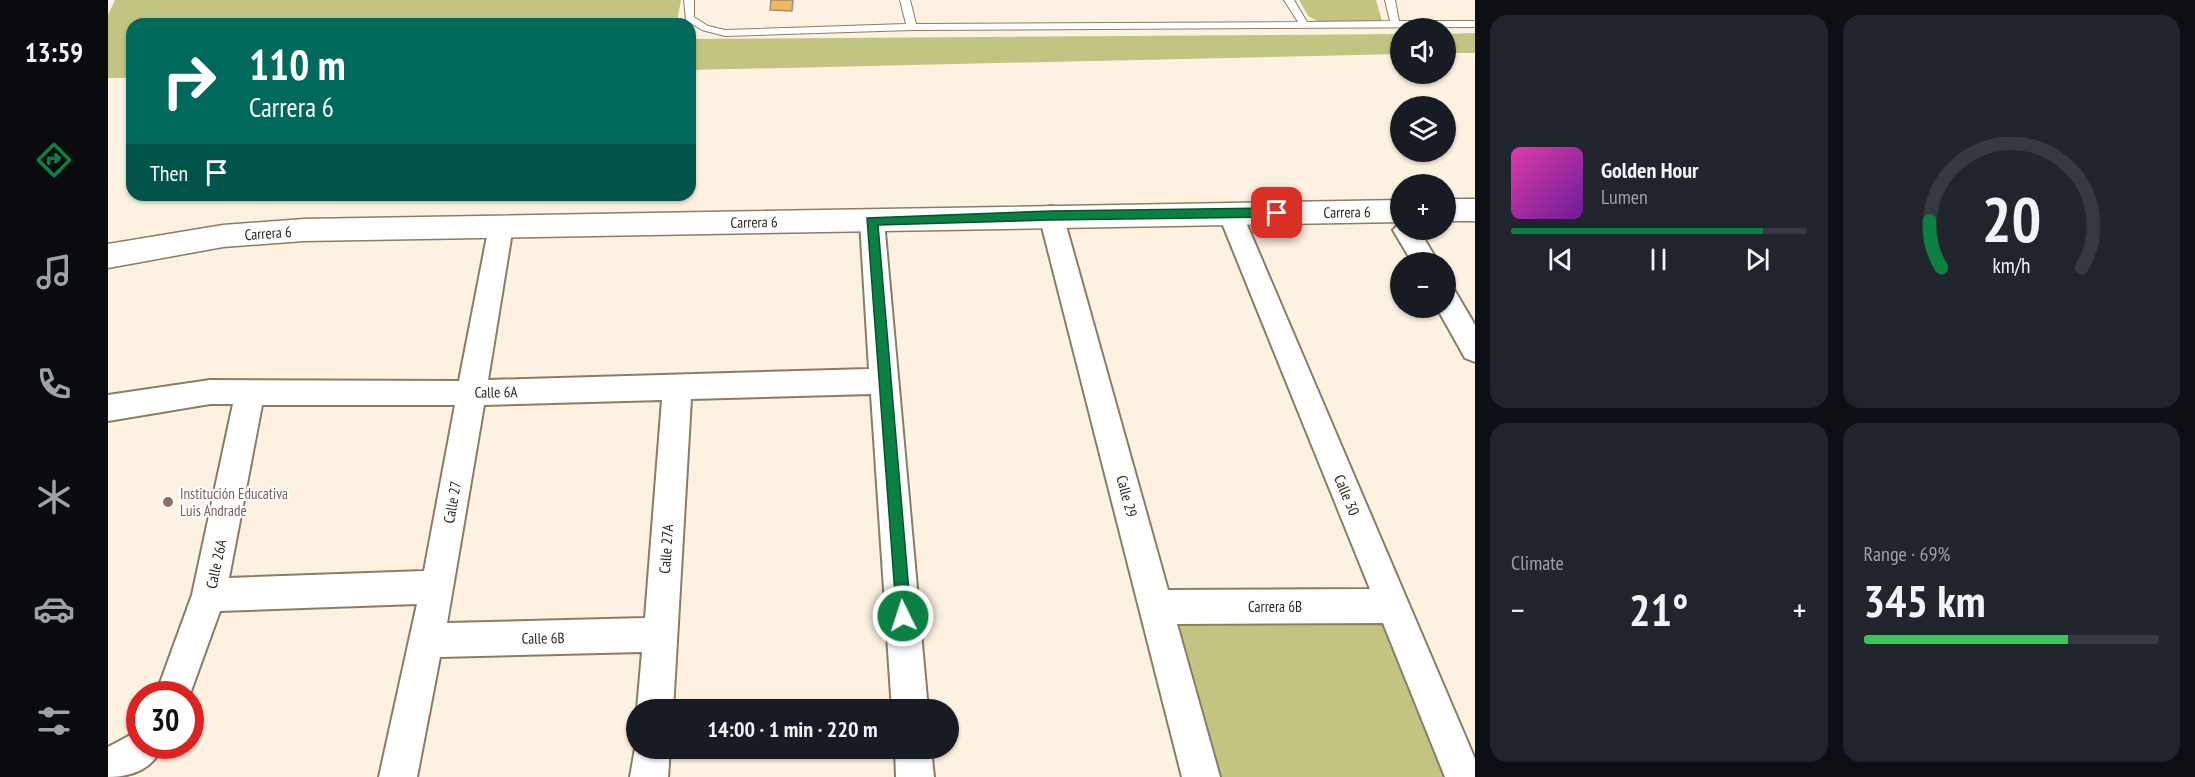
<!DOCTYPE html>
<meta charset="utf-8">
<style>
body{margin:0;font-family:"PT Sans Narrow",sans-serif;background:#20242c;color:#f1f3f6;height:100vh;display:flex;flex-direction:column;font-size:22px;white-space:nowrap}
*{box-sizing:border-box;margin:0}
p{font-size:20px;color:#9ea1a6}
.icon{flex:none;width:33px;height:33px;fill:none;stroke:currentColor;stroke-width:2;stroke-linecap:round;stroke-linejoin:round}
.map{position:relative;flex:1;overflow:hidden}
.side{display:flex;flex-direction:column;gap:15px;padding:15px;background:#0d0f14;width:720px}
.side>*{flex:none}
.top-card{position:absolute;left:18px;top:18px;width:570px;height:183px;border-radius:18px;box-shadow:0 2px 4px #0004;background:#00695c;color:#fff;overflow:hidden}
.tools{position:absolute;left:1282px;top:18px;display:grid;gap:12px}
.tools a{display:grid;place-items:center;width:66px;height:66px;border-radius:50%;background:#171b24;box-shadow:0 2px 4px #0004;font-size:30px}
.speed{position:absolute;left:18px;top:681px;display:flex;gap:12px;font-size:30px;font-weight:700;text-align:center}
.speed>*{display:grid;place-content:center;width:78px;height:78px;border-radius:50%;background:#171b24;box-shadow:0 2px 4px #0004;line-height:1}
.speed .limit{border:9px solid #d22;background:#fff;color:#111}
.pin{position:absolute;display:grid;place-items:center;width:51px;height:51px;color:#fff;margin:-26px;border-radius:12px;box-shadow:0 3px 9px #0006}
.me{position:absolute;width:66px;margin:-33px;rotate:356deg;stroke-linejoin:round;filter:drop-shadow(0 0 4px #0008)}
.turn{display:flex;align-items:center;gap:21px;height:126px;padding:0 24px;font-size:27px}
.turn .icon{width:78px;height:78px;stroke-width:2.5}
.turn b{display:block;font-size:42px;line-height:51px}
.then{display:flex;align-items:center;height:57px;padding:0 24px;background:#0003;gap:12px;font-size:22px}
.big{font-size:45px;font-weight:700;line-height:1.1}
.side .widget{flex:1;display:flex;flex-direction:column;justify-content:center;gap:9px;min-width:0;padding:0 21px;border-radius:18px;background:#20242c}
.side .dial{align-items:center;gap:0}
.dial svg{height:156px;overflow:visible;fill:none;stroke:#363941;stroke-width:7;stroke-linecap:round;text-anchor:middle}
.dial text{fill:#f1f3f6;stroke:none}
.song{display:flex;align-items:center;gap:18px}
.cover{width:72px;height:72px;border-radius:9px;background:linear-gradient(135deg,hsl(320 70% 55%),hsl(280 70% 35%))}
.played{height:6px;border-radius:3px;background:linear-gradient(90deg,#0b8043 85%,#363941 85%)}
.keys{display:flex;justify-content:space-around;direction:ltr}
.heat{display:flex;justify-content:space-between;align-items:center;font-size:33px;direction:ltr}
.charge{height:9px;border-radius:4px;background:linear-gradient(90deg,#34c759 69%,#363941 0)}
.side .tiles{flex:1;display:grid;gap:15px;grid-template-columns:repeat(2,1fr)}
.trip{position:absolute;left:518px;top:699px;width:333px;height:60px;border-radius:30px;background:#171b24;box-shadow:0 2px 4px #0004;font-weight:700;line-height:60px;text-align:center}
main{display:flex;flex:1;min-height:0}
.dock{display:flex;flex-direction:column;width:108px;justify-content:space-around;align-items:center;background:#090b0e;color:#9ea1a6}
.dock .icon{width:42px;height:42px}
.dock .active{color:#0b8043}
.dock b{font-size:27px;color:#f1f3f6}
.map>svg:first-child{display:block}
.green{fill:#c1c581}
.building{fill:#f1b75c;stroke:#a18f76;stroke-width:1.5}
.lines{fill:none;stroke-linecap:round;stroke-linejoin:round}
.lane-casing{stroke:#8d7c64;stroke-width:2}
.street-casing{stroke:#8d7c64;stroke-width:4}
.secondary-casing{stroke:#8d7c64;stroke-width:3}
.lane{fill:#fff;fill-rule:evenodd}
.street{fill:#fff;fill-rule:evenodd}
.secondary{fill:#fff;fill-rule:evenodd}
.route{fill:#0b8043;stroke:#07532c;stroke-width:1.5}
.education-dot{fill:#8d6e63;stroke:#fff;stroke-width:2}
.labels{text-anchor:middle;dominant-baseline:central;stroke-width:4.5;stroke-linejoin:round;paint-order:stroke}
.street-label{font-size:15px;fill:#2e261c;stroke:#fff}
.education-label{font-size:15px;fill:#785e54;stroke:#fff;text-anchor:start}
</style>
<main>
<nav class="dock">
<b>13:59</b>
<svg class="icon active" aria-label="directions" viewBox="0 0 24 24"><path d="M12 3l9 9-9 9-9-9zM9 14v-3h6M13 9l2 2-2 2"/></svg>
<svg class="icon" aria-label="music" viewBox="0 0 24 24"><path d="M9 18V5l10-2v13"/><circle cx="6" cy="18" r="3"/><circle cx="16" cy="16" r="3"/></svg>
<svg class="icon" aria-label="phone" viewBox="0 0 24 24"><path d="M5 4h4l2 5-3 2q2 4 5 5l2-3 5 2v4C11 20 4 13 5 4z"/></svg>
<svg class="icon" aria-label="climate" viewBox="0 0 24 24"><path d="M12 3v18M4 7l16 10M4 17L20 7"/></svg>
<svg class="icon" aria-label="car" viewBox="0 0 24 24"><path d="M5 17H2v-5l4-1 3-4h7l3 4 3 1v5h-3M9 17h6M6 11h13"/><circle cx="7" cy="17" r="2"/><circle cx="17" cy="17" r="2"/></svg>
<svg class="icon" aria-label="filters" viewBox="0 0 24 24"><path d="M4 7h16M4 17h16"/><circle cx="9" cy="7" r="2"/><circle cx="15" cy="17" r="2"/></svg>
</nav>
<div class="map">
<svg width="1367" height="777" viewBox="0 0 1367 777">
<rect width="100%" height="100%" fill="#fdf1e1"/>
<!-- green -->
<path class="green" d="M7,0H573L569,22L24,24V78H0V15Z
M1191,0H1268L1274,21L1211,22L1200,16Z
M1367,33V53H1338V34Z
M1293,34V54L582,70V39Z
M1285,606L1356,777H1093L1049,607Z"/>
<!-- building -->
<path class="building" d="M663,0H685L684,11L662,10Z"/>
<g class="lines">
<defs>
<path id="lane" d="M576,0H586V17L600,26L617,30L798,24L792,0H802L808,24L1190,22L1176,0H1186L1199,22L1282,21L1277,0H1287L1291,21H1367V27L804,30L617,36L594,30L578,20Z"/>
<path id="street" d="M1122,204L1131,206L1134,213L1367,759V777H1337L1275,623L1069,624L1112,777H1074L931,215L934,208L943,206L952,208L955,215L1060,590L1262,589L1110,213L1113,206Z
M764,212L773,214L776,221L820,710H784L763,394L583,399L565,710H529L534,652L332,657L309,777H271L309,604L112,611L82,694H48L84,595L125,404H102L0,421V395L102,380L351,381L381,226L384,219L393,217L402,219L405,226L380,380L761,369L752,221L755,214ZM554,400L537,618L339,623L376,405ZM154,405H347L316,571L121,578Z
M1293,222V230H1311L1330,262H1304L1285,230Z
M1338,288L1347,291L1367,325V362L1357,358L1329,308H1338Z
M32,730V746H54C46,769 23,777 0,777V747Z
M528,743V748H562L560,777H522Z
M787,748H823L826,777H788Z"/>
<path id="secondary" d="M1338,199H1367V221H1338Z
M1293,200V222L196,241L115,247L0,268V244L115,225L196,219Z"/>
</defs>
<!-- lane casing -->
<use href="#lane" class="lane-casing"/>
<!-- street casing -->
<use href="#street" class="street-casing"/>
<!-- secondary casing -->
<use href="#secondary" class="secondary-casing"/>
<!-- lane -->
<use href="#lane" class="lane"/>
<!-- street -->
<use href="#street" class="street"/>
<!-- secondary -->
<use href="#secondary" class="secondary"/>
</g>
<!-- route -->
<path class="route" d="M1169,208L1175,213L1169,217L943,220L770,225L803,616L801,621L795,624L789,621L759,218L943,211Z"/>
<!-- markers -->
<circle class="education-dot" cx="60" cy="502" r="6"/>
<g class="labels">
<!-- street labels -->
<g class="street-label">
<text transform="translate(1239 212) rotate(-1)">Carrera 6</text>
<text transform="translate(646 222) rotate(-1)">Carrera 6</text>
<text transform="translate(160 233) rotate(-4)">Carrera 6</text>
<text transform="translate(388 392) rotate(-1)">Calle 6A</text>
<text transform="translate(1239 495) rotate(67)">Calle 30</text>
<text transform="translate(1019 496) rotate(75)">Calle 29</text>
<text transform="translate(344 502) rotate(-80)">Calle 27</text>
<text transform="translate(558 549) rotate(-86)">Calle 27A</text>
<text transform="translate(108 564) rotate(-78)">Calle 26A</text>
<text x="1167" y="606">Carrera 6B</text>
<text transform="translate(435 638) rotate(-1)">Calle 6B</text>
</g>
<!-- education labels -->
<g class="education-label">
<text x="72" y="493">Institución Educativa<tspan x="72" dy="17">Luis Andrade</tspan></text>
</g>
</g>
</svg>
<div class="tools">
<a><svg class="icon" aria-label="sound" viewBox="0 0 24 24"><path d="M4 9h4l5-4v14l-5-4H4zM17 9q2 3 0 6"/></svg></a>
<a><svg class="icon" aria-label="layers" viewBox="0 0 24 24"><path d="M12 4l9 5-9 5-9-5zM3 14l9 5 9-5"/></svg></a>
<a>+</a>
<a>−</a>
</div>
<div class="speed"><div class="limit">30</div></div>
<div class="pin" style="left:1169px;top:213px;background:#d93025"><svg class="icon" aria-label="arrive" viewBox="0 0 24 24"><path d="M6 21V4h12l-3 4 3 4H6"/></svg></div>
<svg class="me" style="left:795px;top:616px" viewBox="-20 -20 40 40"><circle r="17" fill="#0b8043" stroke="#fff" stroke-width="3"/><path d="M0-11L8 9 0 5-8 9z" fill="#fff"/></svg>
<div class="trip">14:00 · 1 min · 220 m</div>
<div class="top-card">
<div class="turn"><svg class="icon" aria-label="right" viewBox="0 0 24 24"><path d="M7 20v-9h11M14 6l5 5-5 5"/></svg><div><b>110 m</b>Carrera 6</div></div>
<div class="then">Then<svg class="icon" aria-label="arrive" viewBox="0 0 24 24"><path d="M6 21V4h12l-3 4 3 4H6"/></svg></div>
</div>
</div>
<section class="side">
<div class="tiles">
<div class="widget">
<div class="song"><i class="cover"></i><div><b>Golden Hour</b><p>Lumen</p></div></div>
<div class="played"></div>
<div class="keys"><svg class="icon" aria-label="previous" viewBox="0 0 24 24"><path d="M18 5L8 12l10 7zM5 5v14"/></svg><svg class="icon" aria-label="pause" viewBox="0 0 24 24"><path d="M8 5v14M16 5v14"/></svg><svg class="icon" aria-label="next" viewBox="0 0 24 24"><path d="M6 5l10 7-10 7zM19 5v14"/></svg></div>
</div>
<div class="widget dial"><svg viewBox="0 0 100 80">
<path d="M14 69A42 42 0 1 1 86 69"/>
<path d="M14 69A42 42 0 0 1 8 45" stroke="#0b8043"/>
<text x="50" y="56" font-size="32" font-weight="700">20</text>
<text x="50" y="72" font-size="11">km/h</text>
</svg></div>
<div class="widget"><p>Climate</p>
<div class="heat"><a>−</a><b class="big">21°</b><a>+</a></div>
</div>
<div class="widget"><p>Range · 69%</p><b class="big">345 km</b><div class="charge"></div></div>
</div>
</section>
</main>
